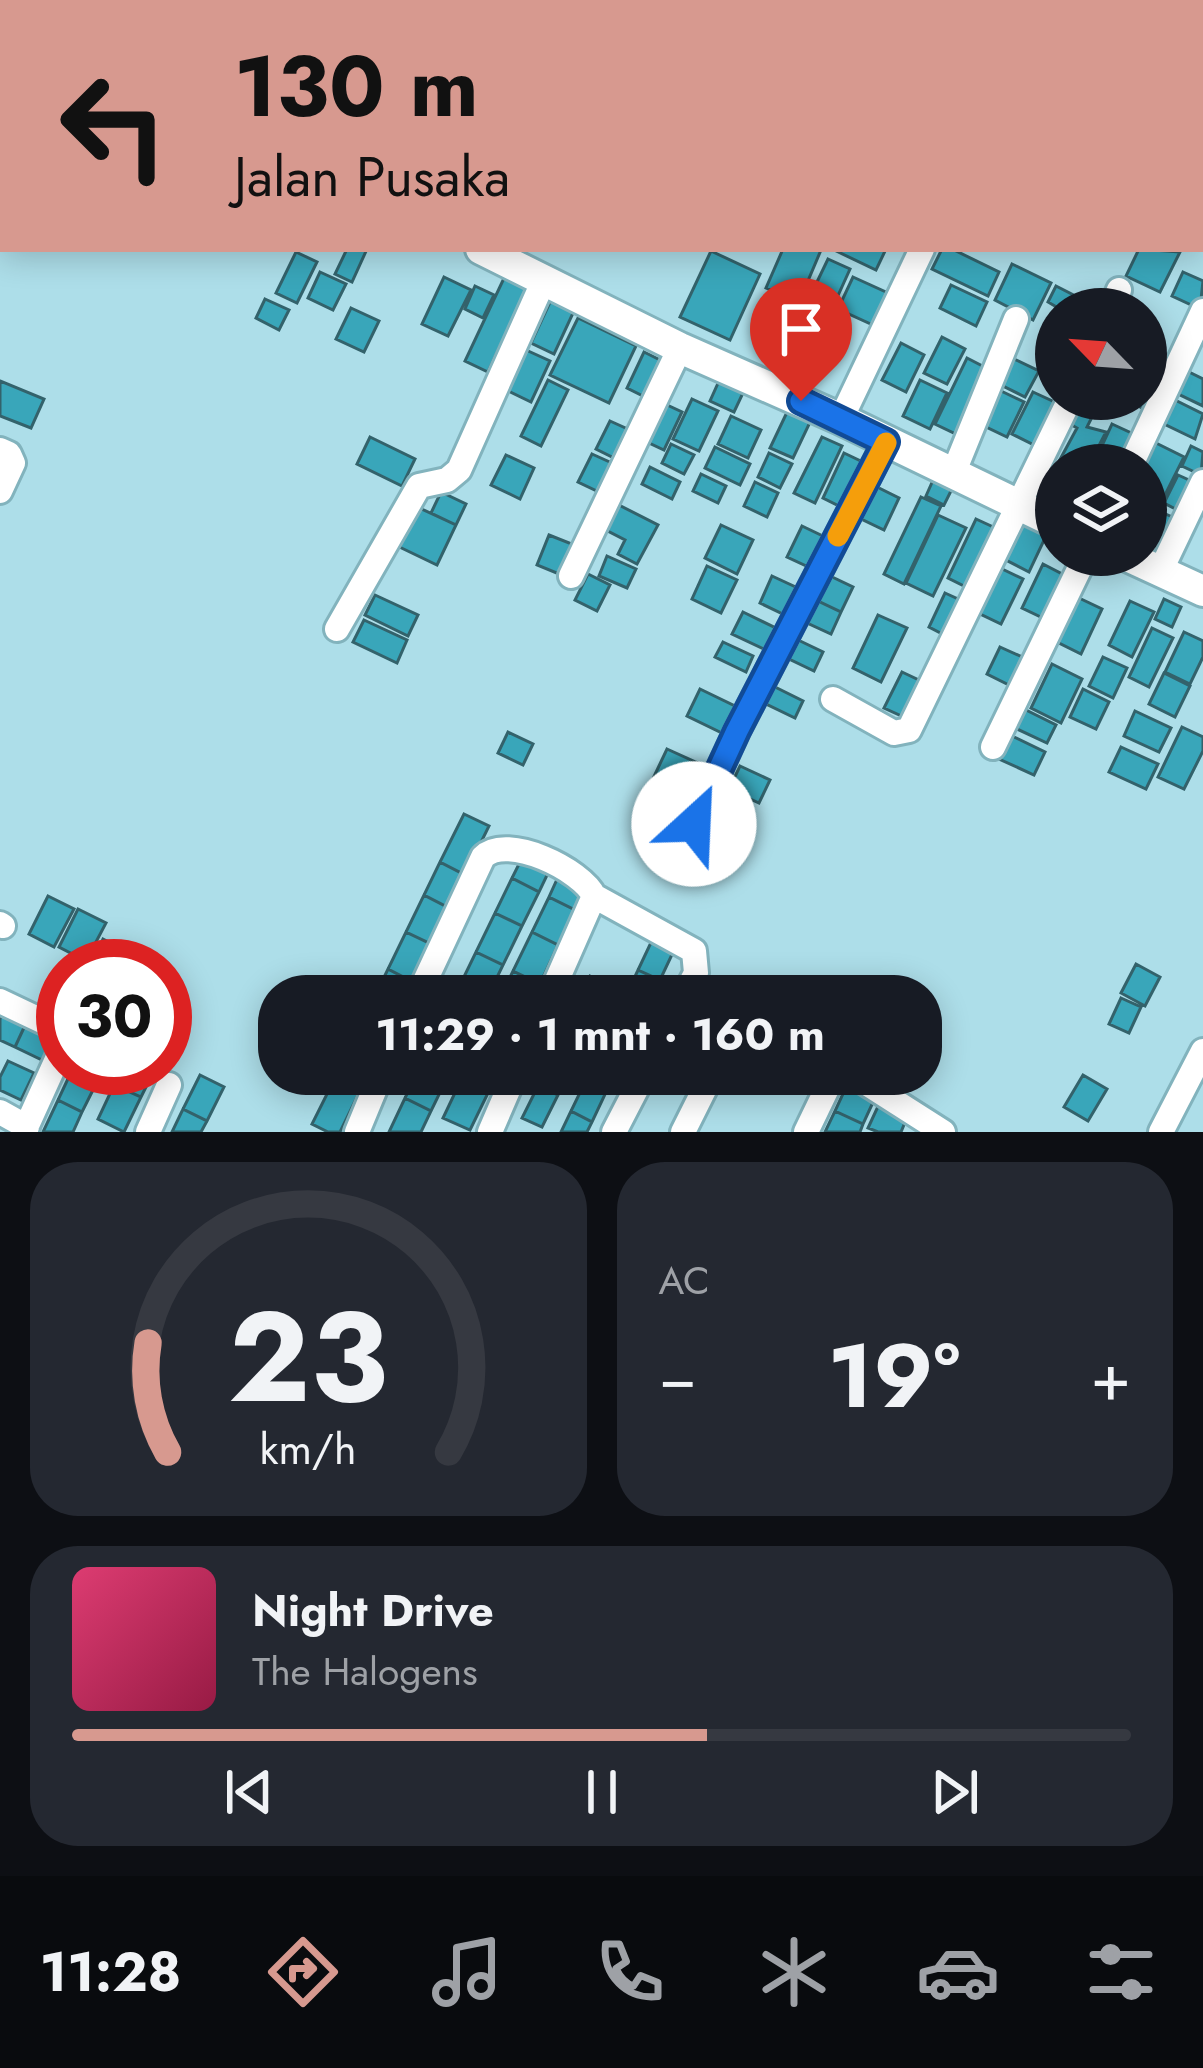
<!DOCTYPE html>
<html lang="id">
<meta charset="utf-8">
<style>
body{margin:0;font-family:Jost,sans-serif;background:#242831;color:#f1f3f6;height:100vh;display:flex;flex-direction:column;font-size:45px;white-space:nowrap}
*{box-sizing:border-box;margin:0}
p{font-size:39px;color:#9ea1a6}
.icon{flex:none;width:66px;height:66px;fill:none;stroke:currentColor;stroke-width:2;stroke-linecap:round;stroke-linejoin:round}
.map{position:relative;height:1132px;overflow:hidden}
.drawer{display:flex;flex-direction:column;gap:30px;padding:30px;background:#0d0f14;flex:1}
.drawer>*{flex:none}
.banner{position:absolute;left:0px;top:0px;width:1203px;height:252px;box-shadow:0 6px 30px #0003;background:#d7998f;color:#111;overflow:hidden}
.needle{width:78px;rotate:295deg}
.fabs{position:absolute;left:1035px;top:288px;display:grid;gap:24px}
.fabs a{display:grid;place-items:center;width:132px;height:132px;border-radius:50%;background:#171b24;box-shadow:0 6px 30px #0003;font-size:60px}
.speed{position:absolute;left:36px;top:939px;display:flex;gap:24px;font-size:60px;font-weight:700;text-align:center}
.speed>*{display:grid;place-content:center;width:156px;height:156px;border-radius:50%;background:#171b24;box-shadow:0 6px 30px #0003;line-height:1}
.speed .limit{border:18px solid #d22;background:#fff;color:#111}
.pin{position:absolute;display:grid;place-items:center;width:102px;height:102px;color:#fff;margin:-123px -51px;border-radius:50% 50% 50% 0;rotate:-45deg;box-shadow:0 0 12px #0007}
.pin .icon{rotate:45deg}
.me{position:absolute;width:132px;margin:-66px;rotate:25deg;stroke-linejoin:round;filter:drop-shadow(0 0 9px #0008)}
.turn{display:flex;align-items:center;gap:42px;height:252px;padding:0 36px;font-size:54px}
.turn .icon{width:156px;height:156px;stroke-width:2.5}
.turn b{display:block;font-size:84px;line-height:102px}
.big{font-size:90px;font-weight:700;line-height:1.1}
.drawer .widget{flex:1;display:flex;flex-direction:column;justify-content:center;gap:18px;min-width:0;padding:0 42px;border-radius:48px;background:#242831}
.drawer .dial{align-items:center;gap:0}
.dial svg{height:312px;overflow:visible;fill:none;stroke:#363941;stroke-width:7;stroke-linecap:round;text-anchor:middle}
.dial text{fill:#f1f3f6;stroke:none}
.song{display:flex;align-items:center;gap:36px}
.cover{width:144px;height:144px;border-radius:18px;background:linear-gradient(135deg,hsl(340 70% 55%),hsl(340 70% 35%))}
.played{height:12px;border-radius:6px;background:linear-gradient(90deg,#d7998f 60%,#363941 60%)}
.keys{display:flex;justify-content:space-around;direction:ltr}
.heat{display:flex;justify-content:space-between;align-items:center;font-size:66px;direction:ltr}
.drawer .tiles{flex:1;display:grid;gap:30px;grid-template-columns:1fr 1fr}
.widget:last-child{grid-column:span 2}
.trip{position:absolute;left:258px;top:975px;width:684px;height:120px;border-radius:48px;background:#171b24;box-shadow:0 6px 30px #0003;font-weight:700;line-height:120px;text-align:center}
.dock{display:flex;height:192px;justify-content:space-around;align-items:center;background:#090b0e;color:#9ea1a6}
.dock .icon{width:84px;height:84px}
.dock .current{color:#d7998f}
.dock b{font-size:54px;color:#f1f3f6}
.map>svg:first-child{display:block}
.building{fill:#39a6ba;stroke:#33626b;stroke-width:3}
.lines{fill:none;stroke-linecap:round;stroke-linejoin:round}
.service-casing{stroke:#82b3bd;stroke-width:18}
.minor-casing{stroke:#82b3bd;stroke-width:30}
.tertiary-casing{stroke:#82b3bd;stroke-width:36}
.service{stroke:#fff;stroke-width:12}
.minor{stroke:#fff;stroke-width:24}
.tertiary{stroke:#fff;stroke-width:30}
.route-casing{stroke:#114b97;stroke-width:30}
.route{stroke:#1a73e8;stroke-width:21}
.slow{stroke:#f59e0b;stroke-width:21}
</style>
<div class="map">
<svg width="1203" height="1132" viewBox="0 0 1203 1132">
<rect width="100%" height="100%" fill="#addee9"/>
<!-- building -->
<path class="building" d="M347,249H367L352,282L335,274Z
M783,249L821,250L799,302L766,288Z
M832,249H886L876,270Z
M942,249H952L999,272L988,296L932,269Z
M1139,249L1180,252L1160,292L1126,276Z
M711,251L760,274L730,340L680,317Z
M296,252L317,262L297,303L276,293Z
M828,259L850,269L826,322L803,311Z
M1012,264L1051,283L1033,320L995,300Z
M320,272L346,284L333,310L308,298Z
M1183,272L1203,281L1200,309L1172,296Z
M505,276L528,287L488,372L465,361Z
M444,277L471,290L448,336L422,324Z
M853,277L888,293L873,325L838,309Z
M951,285L987,302L976,326L940,308Z
M475,286L494,295L483,318L465,309Z
M1056,286L1097,307L1096,309H1060L1048,302Z
M776,293L791,300L771,344L755,336Z
M265,299L289,310L279,330L256,318Z
M551,300L574,311L554,354L531,343Z
M351,308L379,321L364,352L336,339Z
M578,318L636,346L609,403L550,375Z
M806,319L830,330L810,373L786,362Z
M942,337L965,349L947,384L924,373Z
M901,343L924,355L906,392L882,380Z
M526,350L550,361L531,402L506,390Z
M644,352L666,363L649,399L627,388Z
M1152,356L1172,366L1150,412L1130,402L1146,399V369Z
M967,358L992,371L960,436L935,424Z
M1014,359L1039,371L1025,397L1001,385Z
M1185,370L1203,379V406L1174,392Z
M548,380L568,390L541,446L521,436Z
M920,380L947,393L930,429L903,416Z
M0,381L44,399L31,428L0,416Z
M719,381L743,393L734,412L710,401Z
M999,390L1024,402L1007,437L982,425Z
M1033,392L1061,405L1040,448L1012,434Z
M692,399L718,411L699,451L673,439Z
M1173,399L1203,414L1195,439L1162,423Z
M665,404L682,412L664,450L647,442Z
M1069,404L1092,417L1087,427L1106,432L1089,465H1057L1077,428L1061,419Z
M789,408L812,418L793,458L770,448Z
M731,416L761,430L748,458L718,444Z
M610,421L632,431L618,460L596,449Z
M1112,424L1140,437L1128,465H1093Z
M370,437L415,459L402,486L357,464Z
M822,437L842,446L815,503L794,493Z
M1156,443L1184,457L1163,499L1146,491L1145,465Z
M671,444L694,455L684,474L662,463Z
M1191,446L1203,452L1201,475L1182,466Z
M715,447L750,464L740,485L705,468Z
M769,453L792,464L780,488L758,477Z
M844,453L869,465L847,510L823,498Z
M592,454L614,464L601,493L578,482Z
M506,455L534,468L520,499L491,485Z
M650,467L680,482L672,499L642,484Z
M701,474L726,486L718,503L693,491Z
M1178,475L1200,485L1185,514L1164,503Z
M934,478L953,487L944,505L926,496Z
M755,482L778,493L767,517L744,506Z
M871,484L899,498L884,530L855,516Z
M441,492L466,504L456,525L431,513Z
M921,497L941,506L904,584L884,574Z
M615,503L658,525L637,564L618,554L625,540L602,528Z
M413,505L456,525L437,565L389,542Z
M1159,511L1181,521L1166,551L1146,541Z
M938,515L966,528L933,596L906,583Z
M976,519L1004,532L976,592L948,578Z
M1021,524L1046,536L1029,572L1004,559Z
M721,525L753,540L737,574L705,558Z
M802,526L829,539L815,570L787,557Z
M549,535L577,546L564,576L537,565Z
M607,556L636,569L627,588L599,576Z
M1043,564L1066,576L1045,619L1022,608Z
M707,566L737,580L721,613L692,599Z
M998,567L1023,579L1001,624L976,612Z
M588,574L610,585L597,611L575,600Z
M828,575L853,587L841,612L816,600Z
M772,576L802,590L789,617L760,603Z
M945,593L969,604L952,639L929,627Z
M375,595L418,615L408,636L365,615Z
M1079,598L1102,609L1081,654L1057,642Z
M1164,599L1181,607L1172,627L1155,619Z
M816,600L841,612L831,634L805,622Z
M1130,601L1154,612L1132,657L1109,645Z
M743,612L782,631L772,653L732,634Z
M878,615L907,628L881,682L853,668Z
M364,620L407,640L397,663L353,642Z
M1152,628L1173,638L1149,687L1129,677Z
M1184,632L1203,641V657L1190,684L1165,672Z
M796,639L823,652L814,671L787,658Z
M723,642L753,656L746,672L715,657Z
M1000,647L1029,660L1015,688L987,674Z
M1103,657L1127,668L1113,698L1089,686Z
M1052,664L1082,679L1061,723L1031,708Z
M902,672L923,682L906,718L884,708Z
M1164,673L1190,686L1175,717L1149,704Z
M771,685L803,701L795,718L762,702Z
M700,689L737,707L724,734L687,716Z
M1083,689L1109,702L1096,729L1070,717Z
M1024,709L1056,725L1047,743L1015,728Z
M1135,711L1171,728L1159,752L1124,736Z
M1182,727L1203,737V751L1184,789L1158,777Z
M508,732L533,744L523,765L498,753Z
M1010,735L1045,752L1034,775L999,759Z
M1121,747L1158,764L1146,789L1109,772Z
M667,749L711,769L694,806L649,787Z
M740,766L770,780L759,803L729,789Z
M464,814L489,826L465,875L440,862Z
M706,817L733,829L715,868L688,855Z
M523,856L550,869L539,892L512,878Z
M440,862L465,875L449,908L424,895Z
M559,875L586,887L575,910L549,897Z
M512,878L539,892L522,926L495,913Z
M424,895L449,908L431,944L406,932Z
M48,896L74,909L54,947L29,934Z
M549,897L575,910L558,945L532,932Z
M78,909L106,923L86,961L59,947Z
M495,913L522,926L503,965L476,952Z
M406,932L431,944L413,982L388,969Z
M532,932L558,945L540,984L513,971Z
M655,934L677,944L660,980L638,970Z
M103,939L122,949L114,966H91Z
M476,952L503,965L488,996L459,987Z
M1136,964L1160,977L1145,1006L1121,993Z
M388,969L413,982L406,996H375Z
M638,970L660,980L652,996H626Z
M513,971L540,984L534,996H501Z
M590,976L610,986L605,996H581Z
M1121,998L1141,1007L1129,1033L1109,1024Z
M5,1008L28,1019L15,1047L0,1040V1019Z
M28,1019L56,1033L42,1060L15,1047Z
M8,1061L34,1073L21,1100L0,1090V1077Z
M73,1068L99,1078L82,1112L58,1100Z
M122,1068L154,1071L141,1097L114,1085Z
M417,1074H449L431,1111L405,1098Z
M543,1074H568L558,1095L538,1086Z
M200,1075L224,1087L207,1121L183,1109Z
M1083,1075L1107,1089L1088,1121L1064,1107Z
M335,1078L360,1091L340,1132H328L312,1124Z
M462,1078L489,1091L470,1130L443,1118Z
M587,1078L608,1088L592,1122L571,1111Z
M114,1085L141,1097L124,1132L98,1119Z
M847,1085L875,1098L863,1124L835,1111Z
M538,1086L558,1095L542,1127L522,1118Z
M405,1098L431,1111L421,1132H389Z
M58,1100L82,1112L73,1132H43Z
M880,1102L908,1115L901,1132H878L868,1128Z
M183,1109L207,1121L201,1132H172Z
M571,1111L592,1122L587,1132H561Z
M835,1111L863,1124L860,1132H825Z"/>
<g class="lines">
<defs>
<path id="service" d="M46,3L47,0"/>
<path id="minor" d="M1015,0L1022,3
M1068,0L1074,3
M244,3L245,0
M629,3L630,0
M1042,3L1043,0
M1200,57L1203,56
M1111,309L1119,290
M841,419L922,249
M0,450L9,454L13,463L0,491
M1131,465L1203,311
M953,474L1016,319
M1160,572L1203,482
M571,576L680,348
M337,629L419,486L447,480L459,470L544,280
M833,699L894,733L909,730L1070,399
M993,747L1086,555
M694,824L737,731L886,442
M594,896L694,951L696,973L684,996
M0,924L3,926
M418,996L483,857C507,833 582,870 594,896L550,996
M0,1001L63,1031
M852,1074L943,1132
M0,1112L27,1127
M24,1132L63,1046
M148,1132L169,1085
M357,1132L381,1074
M490,1132L515,1074
M614,1132L644,1074
M683,1132L712,1074
M806,1132L834,1074
M1161,1132L1203,1051"/>
<path id="tertiary" d="M0,9L3,11
M481,249L680,348L841,419L1056,523
M1125,555L1203,591"/>
</defs>
<!-- service casing -->
<use href="#service" class="service-casing"/>
<!-- minor casing -->
<use href="#minor" class="minor-casing"/>
<!-- tertiary casing -->
<use href="#tertiary" class="tertiary-casing"/>
<!-- service -->
<use href="#service" class="service"/>
<!-- minor -->
<use href="#minor" class="minor"/>
<!-- tertiary -->
<use href="#tertiary" class="tertiary"/>
</g>
<g class="lines">
<defs>
<path id="route" d="M694,824L737,731L886,442L801,401"/>
</defs>
<!-- route casing -->
<use href="#route" class="route-casing"/>
<!-- route -->
<use href="#route" class="route"/>
<!-- slow -->
<path class="slow" d="M838,536L886,443"/>
</g>
</svg>
<div class="fabs">
<a><svg class="needle" viewBox="-14 -14 28 28"><path d="M0-13l5 13h-10z" fill="#e53935"/><path d="M0 13l5-13h-10z" fill="#9ea1a6"/></svg></a>
<a><svg class="icon" aria-label="layers" viewBox="0 0 24 24"><path d="M12 4l9 5-9 5-9-5zM3 14l9 5 9-5"/></svg></a>
</div>
<div class="speed"><div class="limit">30</div></div>
<div class="pin" style="left:801px;top:401px;background:#d93025"><svg class="icon" aria-label="arrive" viewBox="0 0 24 24"><path d="M6 21V4h12l-3 4 3 4H6"/></svg></div>
<svg class="me" style="left:694px;top:824px" viewBox="-20 -20 40 40"><circle r="19" fill="#fff"/><path d="M0-13L10 11 0 6-10 11z" fill="#1a73e8"/></svg>
<div class="trip">11:29 · 1 mnt · 160 m</div>
<div class="banner">
<div class="turn"><svg class="icon" aria-label="left" viewBox="0 0 24 24"><path d="M17 20v-9H6M10 6l-5 5 5 5"/></svg><div><b>130 m</b>Jalan Pusaka</div></div>
</div>
</div>
<section class="drawer">
<div class="tiles">
<div class="widget dial"><svg viewBox="0 0 100 80">
<path d="M14 69A42 42 0 1 1 86 69"/>
<path d="M14 69A42 42 0 0 1 9 41" stroke="#d7998f"/>
<text x="50" y="56" font-size="32" font-weight="700">23</text>
<text x="50" y="72" font-size="11">km/h</text>
</svg></div>
<div class="widget"><p>AC</p>
<div class="heat"><a>−</a><b class="big">19°</b><a>+</a></div>
</div>
<div class="widget">
<div class="song"><i class="cover"></i><div><b>Night Drive</b><p>The Halogens</p></div></div>
<div class="played"></div>
<div class="keys"><svg class="icon" aria-label="previous" viewBox="0 0 24 24"><path d="M18 5L8 12l10 7zM5 5v14"/></svg><svg class="icon" aria-label="pause" viewBox="0 0 24 24"><path d="M8 5v14M16 5v14"/></svg><svg class="icon" aria-label="next" viewBox="0 0 24 24"><path d="M6 5l10 7-10 7zM19 5v14"/></svg></div>
</div>
</div>
</section>
<nav class="dock">
<b>11:28</b>
<svg class="icon current" aria-label="directions" viewBox="0 0 24 24"><path d="M12 3l9 9-9 9-9-9zM9 14v-3h6M13 9l2 2-2 2"/></svg>
<svg class="icon" aria-label="music" viewBox="0 0 24 24"><path d="M9 18V5l10-2v13"/><circle cx="6" cy="18" r="3"/><circle cx="16" cy="16" r="3"/></svg>
<svg class="icon" aria-label="phone" viewBox="0 0 24 24"><path d="M5 4h4l2 5-3 2q2 4 5 5l2-3 5 2v4C11 20 4 13 5 4z"/></svg>
<svg class="icon" aria-label="climate" viewBox="0 0 24 24"><path d="M12 3v18M4 7l16 10M4 17L20 7"/></svg>
<svg class="icon" aria-label="car" viewBox="0 0 24 24"><path d="M5 17H2v-5l4-1 3-4h7l3 4 3 1v5h-3M9 17h6M6 11h13"/><circle cx="7" cy="17" r="2"/><circle cx="17" cy="17" r="2"/></svg>
<svg class="icon" aria-label="filters" viewBox="0 0 24 24"><path d="M4 7h16M4 17h16"/><circle cx="9" cy="7" r="2"/><circle cx="15" cy="17" r="2"/></svg>
</nav>
